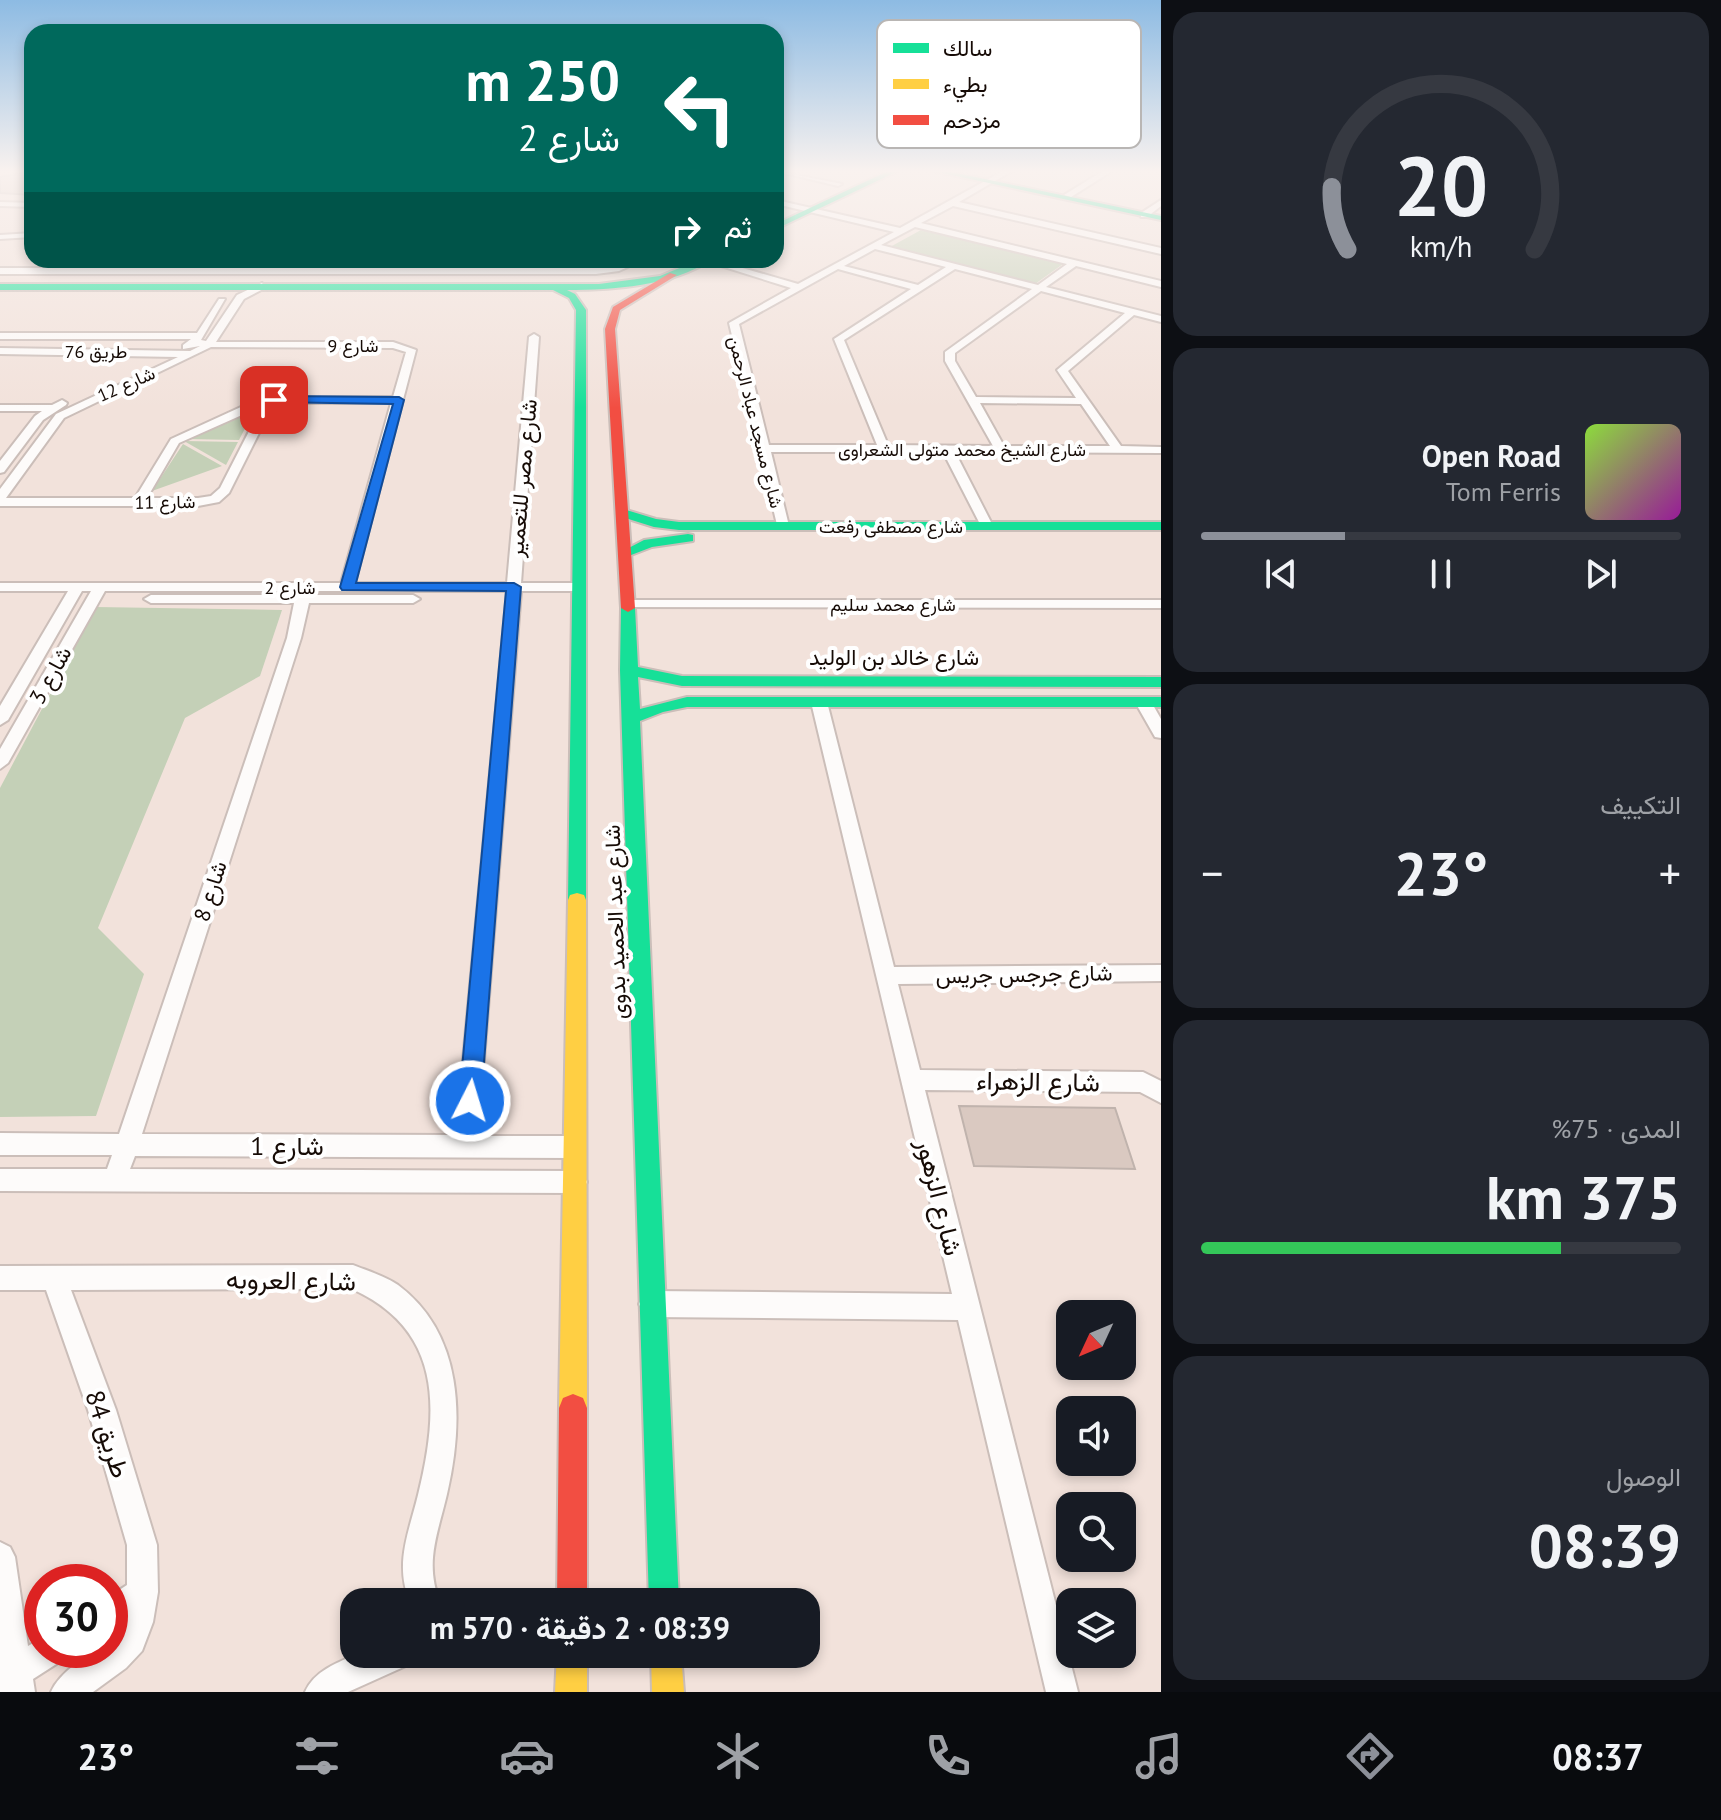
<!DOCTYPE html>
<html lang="ar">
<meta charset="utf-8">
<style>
body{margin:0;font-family:"PT Sans",Vazirmatn,sans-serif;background:#242831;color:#f1f3f6;direction:rtl;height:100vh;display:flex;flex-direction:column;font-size:30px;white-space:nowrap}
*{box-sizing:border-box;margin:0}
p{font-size:26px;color:#9ea1a6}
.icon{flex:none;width:44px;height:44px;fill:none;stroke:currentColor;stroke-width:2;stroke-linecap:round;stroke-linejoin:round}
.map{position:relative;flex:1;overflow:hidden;direction:ltr}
.details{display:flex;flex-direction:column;gap:12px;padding:12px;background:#0d0f14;width:560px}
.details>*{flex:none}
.banner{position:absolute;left:24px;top:24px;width:760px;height:244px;border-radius:24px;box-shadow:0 4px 12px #0003;direction:rtl;background:#00695c;color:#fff;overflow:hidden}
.needle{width:52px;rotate:226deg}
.tools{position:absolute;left:1056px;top:1300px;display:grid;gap:16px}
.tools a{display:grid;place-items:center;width:80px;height:80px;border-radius:16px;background:#171b24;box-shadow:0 4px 12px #0003;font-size:40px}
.speed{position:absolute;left:24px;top:1564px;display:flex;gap:16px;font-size:40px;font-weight:700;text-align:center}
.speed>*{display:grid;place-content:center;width:104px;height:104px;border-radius:50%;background:#171b24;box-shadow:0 4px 12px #0003;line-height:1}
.speed .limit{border:12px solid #d22;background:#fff;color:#111}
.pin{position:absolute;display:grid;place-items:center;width:68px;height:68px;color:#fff;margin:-34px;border-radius:16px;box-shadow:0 4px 12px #0006}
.me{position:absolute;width:88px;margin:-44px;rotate:5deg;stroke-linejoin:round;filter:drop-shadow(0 0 6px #0008)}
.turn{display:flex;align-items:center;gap:28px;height:168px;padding:0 32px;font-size:36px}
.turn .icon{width:104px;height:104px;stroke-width:2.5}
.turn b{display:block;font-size:56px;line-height:68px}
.then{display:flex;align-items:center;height:76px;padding:0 32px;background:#0003;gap:16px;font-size:30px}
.big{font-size:60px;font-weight:700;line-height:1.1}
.details .card{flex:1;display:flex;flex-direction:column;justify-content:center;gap:12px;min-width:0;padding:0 28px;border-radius:24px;background:#242831}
.details .dial{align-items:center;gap:0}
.dial svg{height:208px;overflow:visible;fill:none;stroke:#363941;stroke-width:7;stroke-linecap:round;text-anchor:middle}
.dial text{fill:#f1f3f6;stroke:none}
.song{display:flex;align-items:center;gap:24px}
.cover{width:96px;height:96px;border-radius:12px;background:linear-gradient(135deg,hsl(90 70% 55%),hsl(300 70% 35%))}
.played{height:8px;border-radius:4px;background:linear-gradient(90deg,#8c9099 30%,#363941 30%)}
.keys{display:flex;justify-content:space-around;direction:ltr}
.heat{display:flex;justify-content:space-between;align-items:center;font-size:44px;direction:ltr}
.charge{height:12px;border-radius:6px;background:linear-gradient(90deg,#34c759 75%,#363941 0)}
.trip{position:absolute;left:340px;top:1588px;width:480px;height:80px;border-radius:24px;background:#171b24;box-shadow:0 4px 12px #0003;font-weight:700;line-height:80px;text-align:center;direction:rtl}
.tab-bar{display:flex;height:128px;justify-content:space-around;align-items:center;background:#090b0e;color:#9ea1a6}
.tab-bar .icon{width:56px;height:56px}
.tab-bar .current{color:#8c9099}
.tab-bar b{font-size:36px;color:#f1f3f6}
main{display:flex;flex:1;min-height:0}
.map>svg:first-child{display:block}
.green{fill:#c4d0b7}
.building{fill:#dac9c1;stroke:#c0b3ad;stroke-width:2}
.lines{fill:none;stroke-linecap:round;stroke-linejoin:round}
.street-casing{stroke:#cbbeb9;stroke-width:4}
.fast-casing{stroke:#cbbeb9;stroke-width:4}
.slow-casing{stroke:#cbbeb9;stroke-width:4}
.jam-casing{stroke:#cbbeb9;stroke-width:4}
.street{fill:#fdfbfa;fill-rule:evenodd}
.fast{fill:#16e098;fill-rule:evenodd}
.slow{fill:#ffcf43;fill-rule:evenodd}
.jam{fill:#f24e42;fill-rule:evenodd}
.route{fill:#1a73e8;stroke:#114b97;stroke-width:2}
.labels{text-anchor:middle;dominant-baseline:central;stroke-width:8;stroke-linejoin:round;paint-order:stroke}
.far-street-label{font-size:18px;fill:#160b06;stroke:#fff}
.street-label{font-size:22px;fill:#160b06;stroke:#fff}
.near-street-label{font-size:26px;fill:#160b06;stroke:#fff}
.key{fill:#fff;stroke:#b9b6b4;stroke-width:2}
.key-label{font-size:22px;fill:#160b06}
</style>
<main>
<section class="details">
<div class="card dial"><svg viewBox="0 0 100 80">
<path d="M14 69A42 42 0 1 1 86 69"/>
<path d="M14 69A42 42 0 0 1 8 45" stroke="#8c9099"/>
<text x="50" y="56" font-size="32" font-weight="700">20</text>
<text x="50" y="72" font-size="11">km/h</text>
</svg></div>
<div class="card">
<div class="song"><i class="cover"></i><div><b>Open Road</b><p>Tom Ferris</p></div></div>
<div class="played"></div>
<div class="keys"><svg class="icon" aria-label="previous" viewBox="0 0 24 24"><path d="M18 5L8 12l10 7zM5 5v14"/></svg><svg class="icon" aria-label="pause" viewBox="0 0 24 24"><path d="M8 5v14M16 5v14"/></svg><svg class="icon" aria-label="next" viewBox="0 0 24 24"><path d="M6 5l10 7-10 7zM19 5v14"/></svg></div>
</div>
<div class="card"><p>التكييف</p>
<div class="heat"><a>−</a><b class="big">23°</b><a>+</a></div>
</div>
<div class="card"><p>المدى · 75%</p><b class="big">375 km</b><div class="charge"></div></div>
<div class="card"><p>الوصول</p><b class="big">08:39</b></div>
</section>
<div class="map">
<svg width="1161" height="1692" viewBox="0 0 1161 1692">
<rect width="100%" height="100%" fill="#f2e2db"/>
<!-- green -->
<path class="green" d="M921,230L1063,264L1035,284L890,247Z
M255,409L239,440L185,439Z
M184,441L238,442L226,465Z
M183,444L222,466L152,491Z
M96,607L282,610L260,676L185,718L98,928L144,974L96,1116L0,1117V788Z"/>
<!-- building -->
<path class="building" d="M32,171V195L0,193V177Z
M959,1106L1115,1108L1135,1169L974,1166Z"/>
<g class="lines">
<defs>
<path id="street" d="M776,171L842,184L838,186Z
M1003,171H1012L959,202L1161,248V254L953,206L921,223L1161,281V287L1076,266L1046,287L1161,316V322L1134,315L1068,371L1121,446L1161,447V453L955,452L993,526L987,530L981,526L943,452H771L789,526L778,529L729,323L791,288L702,260H715L798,284L894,232L776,204V200L900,228ZM915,227L1067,264L1038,285L881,245ZM875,249L946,267L918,285L844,266ZM838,269L911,289L834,339L877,445H769L739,324ZM955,269L1032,289L945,352V361L993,446L888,445L844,340ZM1041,291L1125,313L1057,370L1076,398L976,397L955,361V353ZM980,403L1081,404L1110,446H1004Z
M1103,171H1112L1071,197L1064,195Z
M1161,200V206L1147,217H1141V213Z
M0,202L32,203V207L0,206Z
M32,233V237L0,239V235Z
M631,260H643L619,271L596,274H0V268H596L614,267Z
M262,283L265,288L244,299L216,342H393L416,350L355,583H507L529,337L534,334L539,337L521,583H579L586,587L579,591H521L478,1136H575L583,1139L586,1147L583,1155L575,1158L135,1156L130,1169L575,1171L583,1174L587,1182L583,1190L575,1193L0,1191V1169H107L112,1155H0V1133L119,1134L287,638L294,603H151L144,599L151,595H296L297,591H105L8,763L0,769V749L91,591H82L8,720L0,725V706L68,591H0V583H341L391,403H274L229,493L219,502L198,506H0V489L56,414L178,357L0,354V348L190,351L200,346L183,349V345L191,339H0V333H197L219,299H225L201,340L206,341L237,295ZM211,347L393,348L406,352L393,397H270L254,401L171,439L135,498H6L64,418ZM262,406L220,488L211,496L198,498H147L179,443ZM311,591H507L456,1135L142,1134L301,638L309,603H413L420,599L413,595H310Z
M62,400L67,403L66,405L43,420L4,472L0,473V461L35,416L42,411H0V405H52Z
M626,600H1161V608L621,607V601Z
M819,697L827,702L894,967L1161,965V981L898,984L920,1070L1143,1072L1161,1081V1103L1140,1092L925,1090L1078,1692H1046L958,1320L652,1317L643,1313L639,1304L643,1295L652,1291L952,1294L811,702Z
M1143,697L1149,698L1161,719V738L1155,737L1135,702Z
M353,1265C368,1271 385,1276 398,1285C464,1334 464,1421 447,1494C438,1533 424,1563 440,1602H410C394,1564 409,1532 418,1495C439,1410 443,1330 352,1289L71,1290L116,1410L157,1545L158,1592L153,1622L142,1651L126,1668L93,1692H51C59,1673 90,1650 110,1650V1640L123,1623L110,1628V1596L127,1585V1545L88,1410L46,1290H0V1266Z
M0,1542L10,1547L15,1557L28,1646L42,1638V1650H65L61,1661L33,1679L35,1692H0Z
M358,1654H412L408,1665L348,1692H305C314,1671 338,1662 358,1654Z"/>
<path id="fast" d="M888,171H898L776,229V224Z
M933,171H947L1161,216V220Z
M699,260H711C671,286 614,290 567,290L575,294L586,310V900L584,905H570L568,900L576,310L569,298L553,290H0V284H599L660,276Z
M623,509L656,519L679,522H1161V530H679L654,527L619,516L617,513Z
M688,534L693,535V541L652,547L626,557L619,553L644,540Z
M628,604L635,608L638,667L682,676L1161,677V687L682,686L638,677L640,709L687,697H1161V707H687L663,712L640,721L679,1602H649L620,670L621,608Z"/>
<path id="slow" d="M577,893L584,895L586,900L587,1408L583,1418L573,1422L563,1418L559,1408L568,900L570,895Z
M557,1654H587V1692H555Z
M651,1654H681L684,1692H652Z"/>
<path id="jam" d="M670,273L677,275L620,310L615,329L635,608L628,612L621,608L605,329L613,307Z
M573,1394L583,1398L587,1408V1602H557L559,1408L563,1398Z"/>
</defs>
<!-- street casing -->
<use href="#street" class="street-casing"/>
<!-- fast casing -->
<use href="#fast" class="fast-casing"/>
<!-- slow casing -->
<use href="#slow" class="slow-casing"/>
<!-- jam casing -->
<use href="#jam" class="jam-casing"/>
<!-- street -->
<use href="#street" class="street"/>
<!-- fast -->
<use href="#fast" class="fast"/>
<!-- slow -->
<use href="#slow" class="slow"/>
<!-- jam -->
<use href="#jam" class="jam"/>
</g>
<!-- sky -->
<linearGradient id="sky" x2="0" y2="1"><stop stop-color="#8dbbe3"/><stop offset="0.42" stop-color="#f9f2ef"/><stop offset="1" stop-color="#f9f2ef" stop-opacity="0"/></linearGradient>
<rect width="1161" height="408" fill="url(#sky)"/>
<!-- route -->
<path class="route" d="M274,396L399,397L404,400L356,583H514L521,587L481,1101L478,1108L470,1111L462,1108L459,1101L506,591L342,590L340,587L393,404L270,402V397Z"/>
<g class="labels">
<!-- far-street labels -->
<g class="far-street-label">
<text x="353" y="345">شارع 9</text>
<text x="96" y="351">طريق 76</text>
<text transform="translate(126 384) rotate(-24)">شارع 12</text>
<text transform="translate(756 422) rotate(76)">شارع مسجد عباد الرحمن</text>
<text x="962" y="449">شارع الشيخ محمد متولى الشعراوى</text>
<text transform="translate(165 502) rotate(-1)">شارع 11</text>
<text x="891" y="526">شارع مصطفى رفعت</text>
<text x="290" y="587">شارع 2</text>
<text x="893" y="604">شارع محمد سليم</text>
</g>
<!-- street labels -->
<g class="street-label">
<text transform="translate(522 478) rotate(-85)">شارع مصر للتعمير</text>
<text x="894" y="657">شارع خالد بن الوليد</text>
<text transform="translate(50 675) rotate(-61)">شارع 3</text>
<text transform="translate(210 891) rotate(-72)">شارع 8</text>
<text transform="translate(615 922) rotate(-92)">شارع عبد الحميد بدوى</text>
<text transform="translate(1024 974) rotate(-1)">شارع جرجس جريس</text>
</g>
<!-- near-street labels -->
<g class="near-street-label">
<text transform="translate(1038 1081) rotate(1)">شارع الزهراء</text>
<text x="287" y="1145">شارع 1</text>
<text transform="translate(940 1197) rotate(76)">شارع الزهور</text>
<text transform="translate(291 1280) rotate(1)">شارع العروبه</text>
<text transform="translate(108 1434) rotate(72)">طريق 84</text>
</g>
</g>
<!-- legend -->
<rect x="877" y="20" width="264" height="128" rx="12" class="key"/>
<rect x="893" y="43" width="36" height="10" fill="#16e098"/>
<rect x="893" y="79" width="36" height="10" fill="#ffcf43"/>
<rect x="893" y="115" width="36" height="10" fill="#f24e42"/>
<g class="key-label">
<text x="943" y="56">سالك</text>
<text x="943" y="92">بطيء</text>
<text x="943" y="128">مزدحم</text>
</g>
</svg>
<div class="tools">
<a><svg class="needle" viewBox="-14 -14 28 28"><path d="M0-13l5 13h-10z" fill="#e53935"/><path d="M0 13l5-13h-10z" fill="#9ea1a6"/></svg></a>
<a><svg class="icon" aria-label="sound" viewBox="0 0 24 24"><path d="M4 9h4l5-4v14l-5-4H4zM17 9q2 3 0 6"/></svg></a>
<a><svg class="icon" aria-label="search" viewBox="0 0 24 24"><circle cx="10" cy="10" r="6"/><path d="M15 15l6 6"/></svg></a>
<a><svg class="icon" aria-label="layers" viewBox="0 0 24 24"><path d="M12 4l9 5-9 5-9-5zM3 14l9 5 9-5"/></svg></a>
</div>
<div class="speed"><div class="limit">30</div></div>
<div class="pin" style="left:274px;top:400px;background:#d93025"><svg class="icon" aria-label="arrive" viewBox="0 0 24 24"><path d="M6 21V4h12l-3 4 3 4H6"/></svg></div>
<svg class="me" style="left:470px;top:1101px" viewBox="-20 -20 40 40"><circle r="17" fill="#1a73e8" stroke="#fff" stroke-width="3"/><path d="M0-11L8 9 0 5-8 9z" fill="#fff"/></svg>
<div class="trip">08:39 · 2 دقيقة · 570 m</div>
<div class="banner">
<div class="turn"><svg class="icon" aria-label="left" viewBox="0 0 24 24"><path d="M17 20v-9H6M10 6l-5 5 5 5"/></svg><div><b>250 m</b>شارع 2</div></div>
<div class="then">ثم<svg class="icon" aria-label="right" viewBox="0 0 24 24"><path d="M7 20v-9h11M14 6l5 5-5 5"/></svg></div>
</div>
</div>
</main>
<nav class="tab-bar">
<b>08:37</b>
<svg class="icon current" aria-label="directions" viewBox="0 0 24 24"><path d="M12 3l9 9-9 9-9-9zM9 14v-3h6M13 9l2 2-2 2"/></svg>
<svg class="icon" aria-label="music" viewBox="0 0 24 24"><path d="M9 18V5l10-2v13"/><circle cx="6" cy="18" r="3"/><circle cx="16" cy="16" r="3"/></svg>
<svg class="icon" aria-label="phone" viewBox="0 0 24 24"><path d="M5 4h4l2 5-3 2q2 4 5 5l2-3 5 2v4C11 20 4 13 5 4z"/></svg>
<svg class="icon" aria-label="climate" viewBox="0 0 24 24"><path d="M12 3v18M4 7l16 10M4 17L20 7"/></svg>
<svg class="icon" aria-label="car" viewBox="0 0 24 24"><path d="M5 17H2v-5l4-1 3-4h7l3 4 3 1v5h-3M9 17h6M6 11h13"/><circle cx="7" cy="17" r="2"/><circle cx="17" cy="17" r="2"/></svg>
<svg class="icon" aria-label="filters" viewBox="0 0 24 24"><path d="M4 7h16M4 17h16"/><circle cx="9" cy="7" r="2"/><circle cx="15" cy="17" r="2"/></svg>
<b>23°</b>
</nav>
